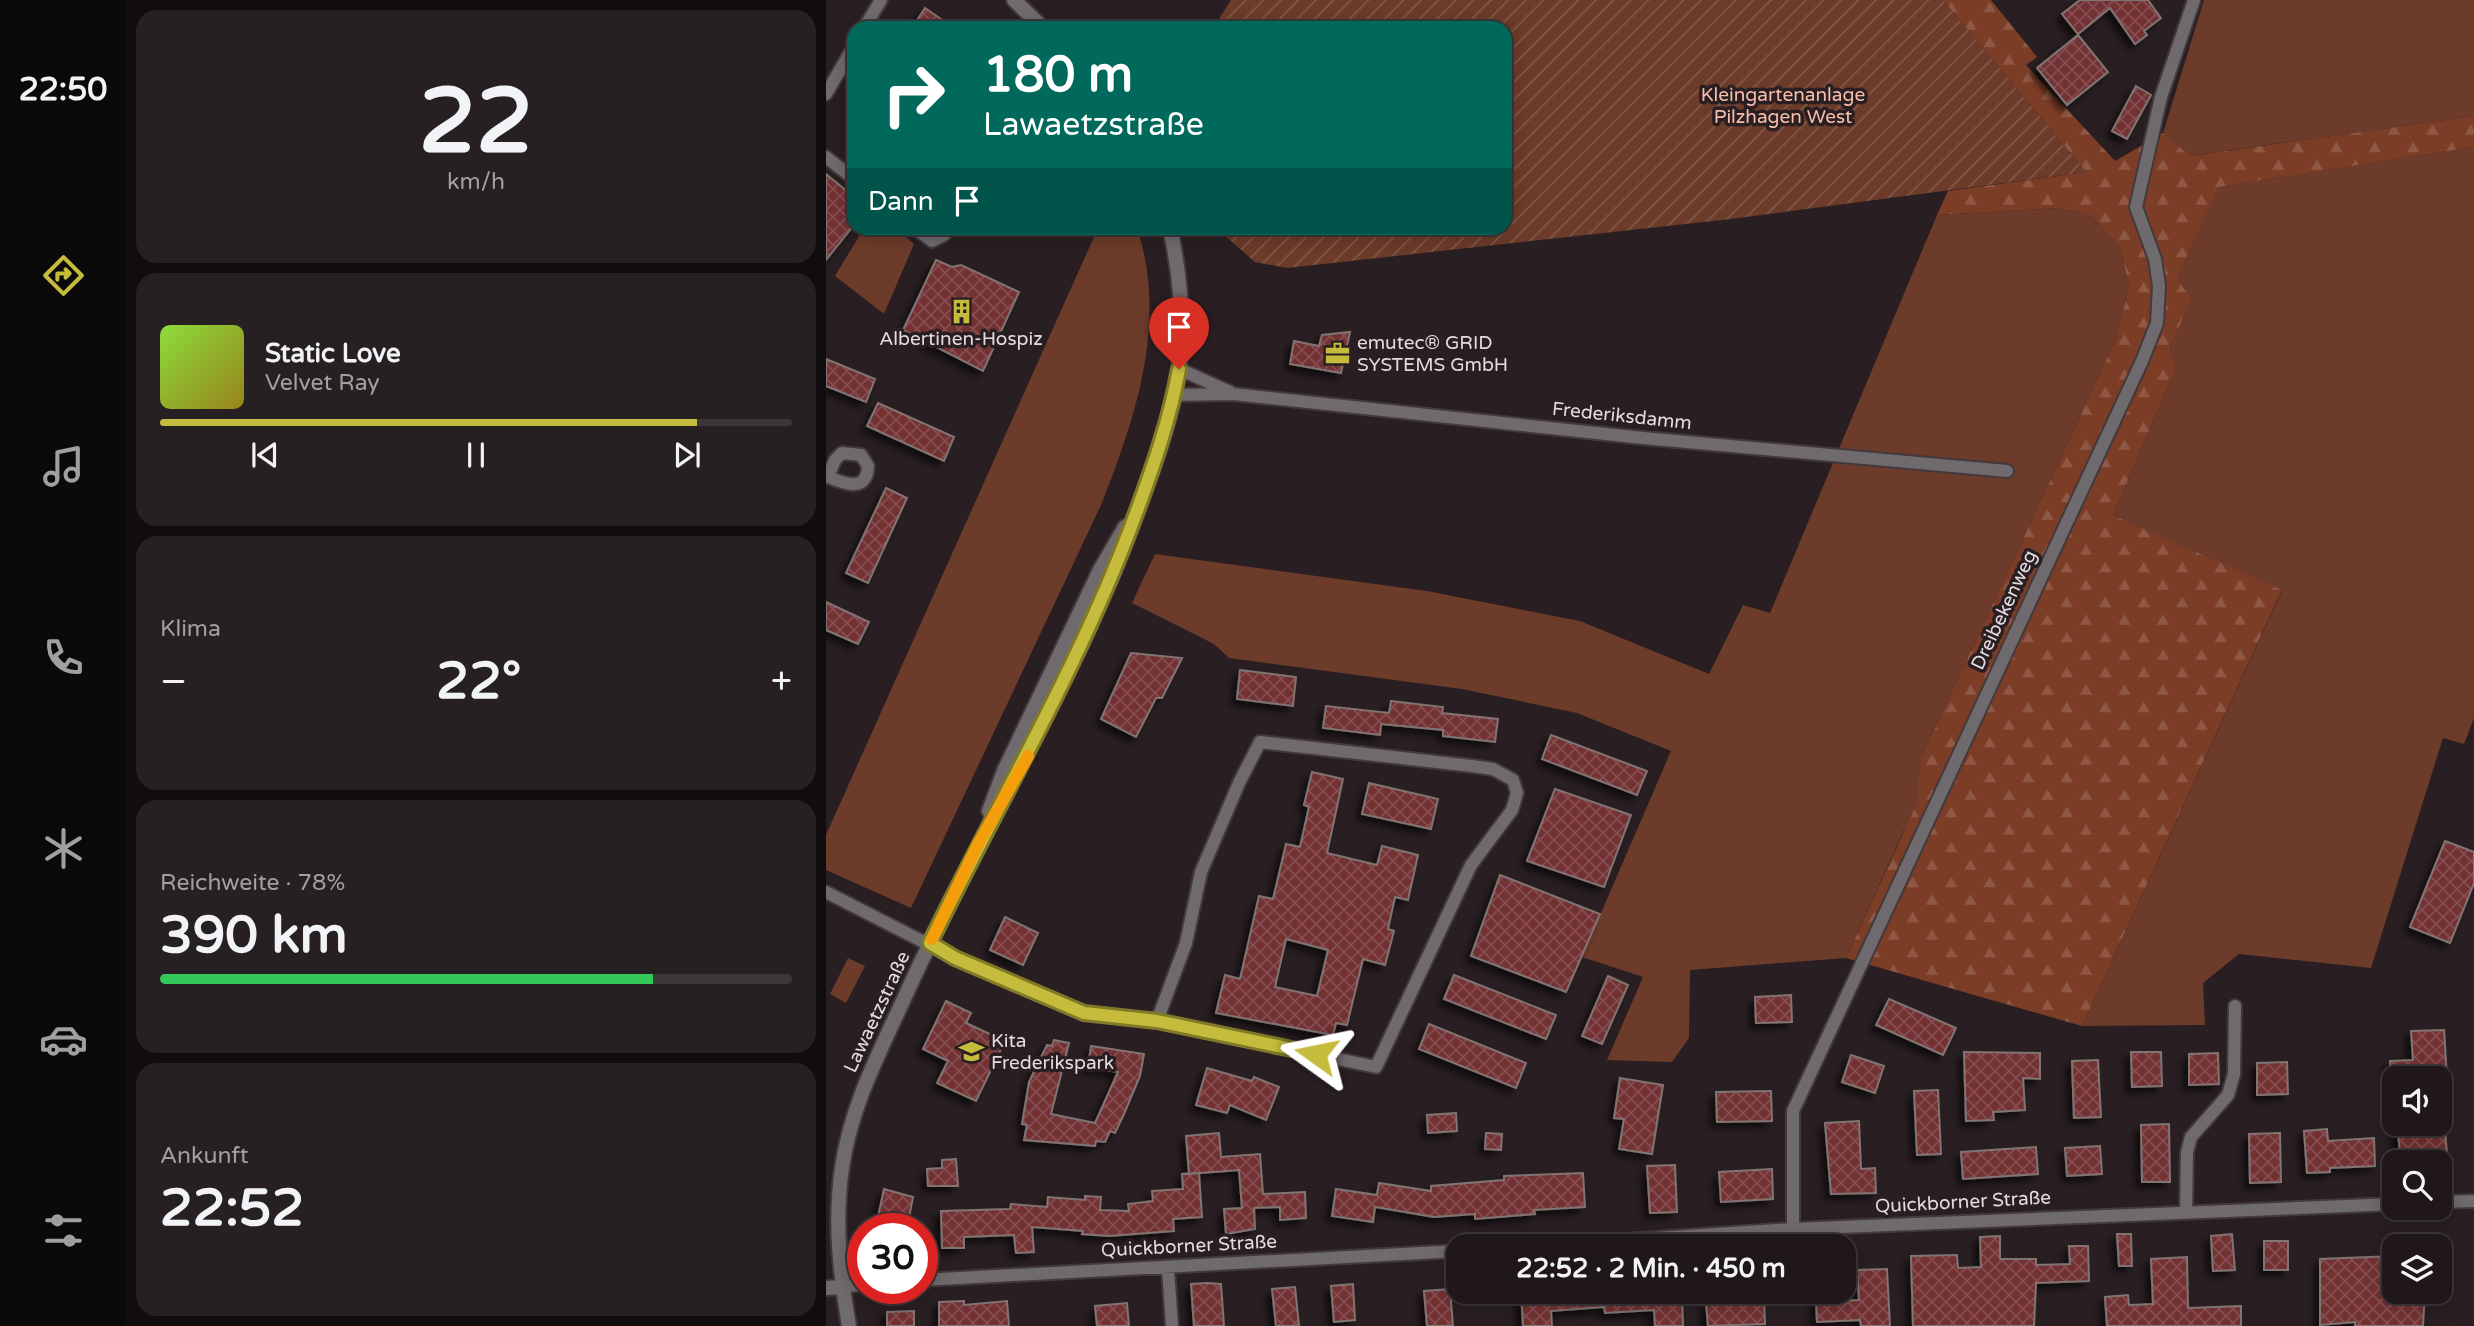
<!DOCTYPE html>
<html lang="de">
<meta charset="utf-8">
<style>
body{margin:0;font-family:"Varela Round",sans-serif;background:#272023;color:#f1f3f6;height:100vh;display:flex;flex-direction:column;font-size:26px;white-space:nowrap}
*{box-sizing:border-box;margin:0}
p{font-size:23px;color:#a19fa2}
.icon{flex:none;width:38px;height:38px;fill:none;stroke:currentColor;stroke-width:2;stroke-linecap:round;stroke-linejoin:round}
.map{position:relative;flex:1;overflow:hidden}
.details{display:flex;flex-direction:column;gap:10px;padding:10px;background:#110d0e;width:700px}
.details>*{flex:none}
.banner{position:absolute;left:21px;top:21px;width:665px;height:214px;border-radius:21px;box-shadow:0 4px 18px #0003,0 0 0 2px #3c3639;background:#00695c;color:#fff;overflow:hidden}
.fabs{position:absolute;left:1556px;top:1066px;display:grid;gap:14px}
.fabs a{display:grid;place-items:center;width:70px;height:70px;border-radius:14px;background:#1f171a;box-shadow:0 4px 18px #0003,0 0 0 2px #3c3639;font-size:35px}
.speed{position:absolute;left:21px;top:1213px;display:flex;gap:14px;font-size:35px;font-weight:700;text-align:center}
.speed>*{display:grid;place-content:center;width:91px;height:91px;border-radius:50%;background:#1f171a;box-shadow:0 4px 18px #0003,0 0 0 2px #3c3639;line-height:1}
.speed .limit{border:10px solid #d22;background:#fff;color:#111}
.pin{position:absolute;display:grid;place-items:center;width:60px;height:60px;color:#fff;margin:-72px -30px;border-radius:50% 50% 50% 0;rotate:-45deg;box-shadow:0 0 7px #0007}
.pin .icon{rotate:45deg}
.me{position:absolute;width:77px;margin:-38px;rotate:282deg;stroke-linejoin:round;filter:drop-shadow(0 0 5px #0008)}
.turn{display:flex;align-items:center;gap:24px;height:147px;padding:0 21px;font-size:32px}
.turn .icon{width:91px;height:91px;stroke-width:2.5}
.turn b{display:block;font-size:49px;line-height:60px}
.then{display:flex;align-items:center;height:66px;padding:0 21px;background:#0003;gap:14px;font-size:26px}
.big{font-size:52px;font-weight:700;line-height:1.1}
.details .widget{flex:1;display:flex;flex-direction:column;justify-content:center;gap:10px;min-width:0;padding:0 24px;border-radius:21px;background:#272023}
.details .dial{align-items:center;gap:0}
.dial b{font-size:91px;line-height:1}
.song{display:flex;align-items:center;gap:21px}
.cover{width:84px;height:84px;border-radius:10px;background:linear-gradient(135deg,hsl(90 70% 55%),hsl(50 70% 35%))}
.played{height:7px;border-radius:4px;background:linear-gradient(90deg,#c5bc3d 85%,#3c3639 85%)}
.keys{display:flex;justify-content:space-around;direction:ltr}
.heat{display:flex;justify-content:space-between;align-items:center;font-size:38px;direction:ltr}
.charge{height:10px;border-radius:5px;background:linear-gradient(90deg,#34c759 78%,#3c3639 0)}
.trip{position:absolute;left:620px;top:1234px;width:410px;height:70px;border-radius:21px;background:#1f171a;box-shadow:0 4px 18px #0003,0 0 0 2px #3c3639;font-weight:700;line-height:70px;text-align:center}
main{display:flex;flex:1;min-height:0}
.tab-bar{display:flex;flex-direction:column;width:126px;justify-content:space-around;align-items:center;background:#0c090a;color:#a19fa2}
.tab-bar .icon{width:49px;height:49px}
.tab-bar .selected{color:#c5bc3d}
.tab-bar b{font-size:32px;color:#f1f3f6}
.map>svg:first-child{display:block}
.green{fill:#6c3b29}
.forest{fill:url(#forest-firs)}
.garden{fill:url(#garden-furrows)}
.building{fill:url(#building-cross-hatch);stroke:#807473;stroke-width:2;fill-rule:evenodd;filter:url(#shadow)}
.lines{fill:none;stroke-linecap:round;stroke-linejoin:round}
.minor-casing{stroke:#43393c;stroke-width:16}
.tertiary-casing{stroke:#43393c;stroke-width:18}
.minor{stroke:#6f6a6d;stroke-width:12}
.tertiary{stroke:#6f6a6d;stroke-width:14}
.route-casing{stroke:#807a28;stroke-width:18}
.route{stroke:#c5bc3d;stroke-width:12}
.slow{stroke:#f59e0b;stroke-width:12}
.labels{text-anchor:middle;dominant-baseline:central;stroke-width:7;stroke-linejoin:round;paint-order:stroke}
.park-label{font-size:19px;fill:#f8bda8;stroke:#291f22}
.poi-label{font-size:19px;fill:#e3dcde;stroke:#291f22;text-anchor:start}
.street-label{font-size:19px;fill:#e3dcde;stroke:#291f22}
</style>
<main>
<nav class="tab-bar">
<b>22:50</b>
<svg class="icon selected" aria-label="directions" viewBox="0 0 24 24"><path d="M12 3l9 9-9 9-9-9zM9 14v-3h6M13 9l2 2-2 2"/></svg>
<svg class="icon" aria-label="music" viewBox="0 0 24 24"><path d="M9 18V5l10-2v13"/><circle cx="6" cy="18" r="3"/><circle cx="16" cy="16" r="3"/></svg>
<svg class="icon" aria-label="phone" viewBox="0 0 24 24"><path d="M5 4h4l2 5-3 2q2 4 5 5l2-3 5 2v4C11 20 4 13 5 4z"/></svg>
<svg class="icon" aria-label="climate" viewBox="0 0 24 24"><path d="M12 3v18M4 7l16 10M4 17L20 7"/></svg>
<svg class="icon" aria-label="car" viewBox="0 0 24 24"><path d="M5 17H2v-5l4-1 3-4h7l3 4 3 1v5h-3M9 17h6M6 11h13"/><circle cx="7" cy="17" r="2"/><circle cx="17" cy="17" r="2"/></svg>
<svg class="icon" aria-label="filters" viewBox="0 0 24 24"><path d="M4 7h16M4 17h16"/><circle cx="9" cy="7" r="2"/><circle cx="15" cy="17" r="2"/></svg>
</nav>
<section class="details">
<div class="widget dial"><b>22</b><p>km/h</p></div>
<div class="widget">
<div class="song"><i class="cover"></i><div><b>Static Love</b><p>Velvet Ray</p></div></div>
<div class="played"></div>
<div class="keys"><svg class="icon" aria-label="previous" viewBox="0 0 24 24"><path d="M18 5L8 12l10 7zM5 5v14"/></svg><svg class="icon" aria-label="pause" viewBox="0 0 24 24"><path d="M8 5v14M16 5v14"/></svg><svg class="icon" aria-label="next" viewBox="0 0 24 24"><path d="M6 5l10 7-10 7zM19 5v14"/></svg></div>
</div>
<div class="widget"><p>Klima</p>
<div class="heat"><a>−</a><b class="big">22°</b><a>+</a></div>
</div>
<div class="widget"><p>Reichweite · 78%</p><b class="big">390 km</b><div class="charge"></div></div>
<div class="widget"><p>Ankunft</p><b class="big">22:52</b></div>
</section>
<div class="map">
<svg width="1648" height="1326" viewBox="0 0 1648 1326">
<defs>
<pattern id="forest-firs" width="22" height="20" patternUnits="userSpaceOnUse" patternTransform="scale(1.75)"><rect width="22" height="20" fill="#7c3d26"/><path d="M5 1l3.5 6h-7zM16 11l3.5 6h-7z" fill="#8e5845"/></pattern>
<pattern id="garden-furrows" width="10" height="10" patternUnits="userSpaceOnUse" patternTransform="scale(1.75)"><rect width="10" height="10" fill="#6c3b29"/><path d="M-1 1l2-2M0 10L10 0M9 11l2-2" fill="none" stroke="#815748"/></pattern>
<pattern id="building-cross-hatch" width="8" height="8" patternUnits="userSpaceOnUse" patternTransform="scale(1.75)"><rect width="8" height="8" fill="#733033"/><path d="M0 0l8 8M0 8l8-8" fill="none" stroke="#874d50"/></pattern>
<filter id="shadow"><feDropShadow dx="-5.5" dy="5.5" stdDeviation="3.5" flood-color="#0009"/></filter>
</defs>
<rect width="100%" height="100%" fill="#291f22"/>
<!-- green -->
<path class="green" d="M1378,0H1648V116L1363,156L1337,133Z
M1648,147V718L1638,744L1617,738L1545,968L1413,954L1377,983L1379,1025L1256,1026L1456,591L1287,515L1350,368L1344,348L1364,299L1351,278L1391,187Z
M1232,208L1264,215L1294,247L1303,287L1290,339L1095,758L1105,810L1078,830L1020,958L864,970L863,1038L846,1062L781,1060L817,977L756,957L845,751L751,713L636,689L403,658L388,644L306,603L329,554L601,591L728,616L754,621L883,674L917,605L944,613L1111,215Z
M38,228H70L88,244L58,314L9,276Z
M272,228H311C342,322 310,417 275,505L85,908L0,870V835Z
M22,958L39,966L20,1003L4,994Z"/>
<!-- forest -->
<path class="forest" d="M1117,0H1165L1211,57L1200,65L1289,161L1337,133L1364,156L1648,116V147L1392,187L1351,278L1365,299L1344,348L1350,368L1287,515L1456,590L1256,1026L1020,958L1091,803L1095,758L1290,339L1303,287L1294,247L1264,215L1232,208L1111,215L1122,191L1260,172Z"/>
<!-- garden -->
<path class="garden" d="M405,0H1117L1260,172L905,219L461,268L429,262L390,228H679V28H387Z"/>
<!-- building -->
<path class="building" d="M1254,0H1322L1335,18L1318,31L1321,35L1309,44L1284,8L1252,34L1236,14Z
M99,8L128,28H86Z
M1252,35L1282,72L1241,105L1211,68Z
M1310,86L1325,95L1301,139L1286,131Z
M0,174L28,197V225L0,260Z
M110,260L126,267L135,265L193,292L157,371L77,330Z
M524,332L515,373L464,364L468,341L493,346L496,335Z
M0,359L49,379L40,402L0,386Z
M52,403L128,437L118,461L41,426Z
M60,488L81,498L42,583L20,573Z
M0,602L43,622L32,644L0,630Z
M305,653L356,658L336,698H330L310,737L275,719Z
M414,670L470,677L467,706L411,699Z
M565,701L617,707L616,713L672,719L669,742L617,736V730L555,724L554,735L497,728L500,706L563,713Z
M725,735L821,771L811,795L716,759Z
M486,772L517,779L501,853L551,865L556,846L592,855L582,900L569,897L562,929L568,931L559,965L537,959L521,1025L510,1023L507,1035L390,1013L399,975L414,979L433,896L447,899L460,844L474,847L483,807L478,805ZM460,939L502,950L491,996L449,987Z
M543,783L612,799L605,829L536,814Z
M729,789L805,815L778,887L701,861Z
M1619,841L1648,852V883L1624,943L1584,927Z
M674,875L774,914L740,992L645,956Z
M179,917L212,933L197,965L164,950Z
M628,975L730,1015L720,1039L618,999Z
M782,976L802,985L776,1044L756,1036Z
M965,995L966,1022L930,1023L929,997Z
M1063,999L1130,1028L1117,1055L1050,1025Z
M120,1001L145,1013L140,1023L179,1041L150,1101L111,1083L122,1061L97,1049Z
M603,1024L700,1063L690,1088L593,1049Z
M1618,1030L1621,1078H1565L1564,1061L1587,1060L1585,1031Z
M228,1040L243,1043L225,1114L269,1123L292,1072L262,1068L265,1046L318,1054L314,1076L298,1114L289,1133L284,1131L279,1142L270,1141L269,1146L198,1140L201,1125L196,1124L203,1082L221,1045L226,1046Z
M1138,1052L1214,1053V1079L1197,1078L1199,1110L1167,1112L1168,1120L1140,1121Z
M1305,1052H1335L1336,1086L1306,1087Z
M1392,1053L1393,1084L1363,1085V1054Z
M1025,1055L1058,1066L1049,1093L1016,1082Z
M1272,1060L1275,1117L1248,1118L1246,1061Z
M1461,1062L1462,1094L1431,1095V1063Z
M381,1068L426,1081L428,1077L453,1087L440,1120L404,1105L401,1113L370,1105Z
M794,1078L837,1085L826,1154L793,1149L798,1119L788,1118Z
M1112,1090L1115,1154L1091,1155L1088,1091Z
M945,1091L946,1121L891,1122L890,1092Z
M630,1113L631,1131L602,1133L601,1115Z
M1033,1121L1035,1169L1049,1168L1050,1193L1005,1194L999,1123Z
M1343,1124L1344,1182H1316L1315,1125Z
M1571,1124H1600L1601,1132L1619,1130L1621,1153L1603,1155L1604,1162H1575Z
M1501,1129L1502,1141L1548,1138L1549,1166L1504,1168V1172L1481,1173L1478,1131Z
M393,1133L395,1157L434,1154L437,1194L479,1192L480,1218L454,1220V1207L428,1208L429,1229L400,1234L398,1209L416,1208L413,1170L363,1174L360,1136Z
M660,1133L676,1134L675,1150L659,1149Z
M1454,1133L1455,1182L1424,1183L1423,1134Z
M1274,1146L1276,1174L1241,1176L1239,1148Z
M1210,1147L1212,1174L1137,1179L1135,1152Z
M130,1159L132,1186H102L101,1169L116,1168V1160Z
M849,1165L851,1212L824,1213L821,1166Z
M946,1169L947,1199L895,1202L893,1172Z
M373,1173L376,1217L347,1219L348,1231L283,1236L256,1234L257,1231L206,1227L208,1252L190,1253L188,1235L138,1237V1248H116L115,1211L184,1209L185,1204L221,1207L222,1197L259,1200V1196L275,1197L274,1210L303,1211L302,1204L327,1201L326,1191L357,1189L356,1174Z
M757,1173L759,1207L708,1210L709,1214L649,1219V1214L608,1217L549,1207L547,1222L506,1216L510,1189L551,1195L553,1183L605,1191V1186L678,1180V1176Z
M58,1189L87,1197L81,1228H53L52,1217Z
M1291,1234H1305L1306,1266H1293Z
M1406,1234L1409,1270L1387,1271L1385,1236Z
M1174,1236V1259H1210V1265L1244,1264L1243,1246H1262L1263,1281L1210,1283L1208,1326H1087L1085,1256L1131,1255L1132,1268L1155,1267L1154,1237Z
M1438,1241H1462V1270H1438Z
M1568,1256V1292H1599L1597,1326H1529V1322L1494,1325V1259Z
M1361,1257L1362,1308L1415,1306V1326H1281L1279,1297L1302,1295L1303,1305L1327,1304L1325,1259Z
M1061,1269L1064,1326H1035L1034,1320L991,1322L990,1302L1033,1300L1031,1270Z
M381,1283L395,1284L398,1326H368L365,1284Z
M527,1284L529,1320L508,1322L505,1286Z
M469,1287L473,1326H450L446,1289Z
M624,1289L627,1326H601L598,1291Z
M695,1292H856L857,1326H829L828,1310L779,1313L778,1307L725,1311L726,1326H697Z
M938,1300L939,1324L882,1326L880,1303Z
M138,1301V1305L181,1301L183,1326H113V1302Z
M301,1303L303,1326H271L269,1306Z
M88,1311V1326H61V1312Z"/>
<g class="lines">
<defs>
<path id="minor" d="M38,28L55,0
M0,94L28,46
M0,157L28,179
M89,228L106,241L118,235L123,228
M353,369L404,392
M348,395L407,394L817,438L1181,471
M0,476C16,483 41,494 42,466L35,455L16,453L9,460L2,477
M0,892L129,958L258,1013L331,1021L550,1067L645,865L686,810L691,793L687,780L667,769L646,766L434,742L413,783L375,872L360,943L331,1021
M1614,1202L1648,1201
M1360,1211L1361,1152L1365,1137L1402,1095L1408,1074L1409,1006
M967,1229V1111L1316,361L1331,323L1333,286L1329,259L1310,207L1335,97L1368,0
M708,1246L967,1229L1568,1204
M342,1268L346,1326
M96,1280L632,1251
M17,1287L37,1284"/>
<path id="tertiary" d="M188,0L217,28
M163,811L178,771L274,570L299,527
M0,1288L17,1287
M23,1326C14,1273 8,1222 16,1168C25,1104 55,1050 81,992C153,833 247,684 308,520C326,471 346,420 353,368C359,320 354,274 344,228"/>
</defs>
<!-- minor casing -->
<use href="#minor" class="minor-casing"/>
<!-- tertiary casing -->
<use href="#tertiary" class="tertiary-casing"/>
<!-- minor -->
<use href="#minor" class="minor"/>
<!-- tertiary -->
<use href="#tertiary" class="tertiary"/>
</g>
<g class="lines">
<defs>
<path id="route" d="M353,369C344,419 327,468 309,516C254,665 173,801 104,943L129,958L258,1013L331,1021L490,1054"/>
</defs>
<!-- route casing -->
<use href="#route" class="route-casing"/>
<!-- route -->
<use href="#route" class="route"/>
<!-- slow -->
<path class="slow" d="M106,939L151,846L202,756"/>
</g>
<!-- icons -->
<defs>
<symbol id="building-bare" viewBox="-9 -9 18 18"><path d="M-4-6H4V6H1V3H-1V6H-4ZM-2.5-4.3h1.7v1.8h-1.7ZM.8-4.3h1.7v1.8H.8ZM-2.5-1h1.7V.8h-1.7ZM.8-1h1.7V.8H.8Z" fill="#c5bc3d" stroke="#291f22" stroke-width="2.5" paint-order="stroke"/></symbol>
<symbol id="office-bare" viewBox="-9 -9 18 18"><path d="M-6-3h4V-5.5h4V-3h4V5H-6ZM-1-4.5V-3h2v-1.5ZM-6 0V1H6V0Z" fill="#c5bc3d" stroke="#291f22" stroke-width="2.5" paint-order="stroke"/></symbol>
<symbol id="school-bare" viewBox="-9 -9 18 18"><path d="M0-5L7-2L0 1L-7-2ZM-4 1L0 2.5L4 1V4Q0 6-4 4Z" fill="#c5bc3d" stroke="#291f22" stroke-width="2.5" paint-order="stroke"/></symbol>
</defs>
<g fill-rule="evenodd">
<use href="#building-bare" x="118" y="294" width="35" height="35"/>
<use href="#office-bare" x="494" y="336" width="35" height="35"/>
<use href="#school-bare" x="128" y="1034" width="35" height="35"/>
</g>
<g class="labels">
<!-- park labels -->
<g class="park-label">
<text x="957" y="95">Kleingartenanlage<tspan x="957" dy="22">Pilzhagen West</tspan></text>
</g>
<!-- poi labels -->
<g class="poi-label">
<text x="135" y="339" text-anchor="middle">Albertinen-Hospiz</text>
<text x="531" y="343">emutec® GRID<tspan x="531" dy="22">SYSTEMS GmbH</tspan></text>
<text x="165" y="1041">Kita<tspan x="165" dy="22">Frederikspark</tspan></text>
</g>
<!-- street labels -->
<g class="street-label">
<text transform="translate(796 416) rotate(6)">Frederiksdamm</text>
<text transform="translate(1178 610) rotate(-65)">Dreibekenweg</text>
<text transform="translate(51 1012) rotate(-65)">Lawaetzstraße</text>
<text transform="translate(1137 1202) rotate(-3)">Quickborner Straße</text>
<text transform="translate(363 1246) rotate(-3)">Quickborner Straße</text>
</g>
</g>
</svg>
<div class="fabs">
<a><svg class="icon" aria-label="sound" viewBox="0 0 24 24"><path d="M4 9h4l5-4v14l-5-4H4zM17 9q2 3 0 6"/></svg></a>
<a><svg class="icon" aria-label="search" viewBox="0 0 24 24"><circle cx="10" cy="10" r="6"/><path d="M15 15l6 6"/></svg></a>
<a><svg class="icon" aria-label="layers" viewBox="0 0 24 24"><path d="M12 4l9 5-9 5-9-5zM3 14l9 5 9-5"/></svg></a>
</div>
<div class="speed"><div class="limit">30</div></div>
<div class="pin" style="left:353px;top:369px;background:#d93025"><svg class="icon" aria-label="arrive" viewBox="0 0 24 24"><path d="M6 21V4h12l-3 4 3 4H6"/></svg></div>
<svg class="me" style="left:490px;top:1054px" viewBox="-20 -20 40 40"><path d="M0-17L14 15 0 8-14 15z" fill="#c5bc3d" stroke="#fff" stroke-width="4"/></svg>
<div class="trip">22:52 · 2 Min. · 450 m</div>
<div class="banner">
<div class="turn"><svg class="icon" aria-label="right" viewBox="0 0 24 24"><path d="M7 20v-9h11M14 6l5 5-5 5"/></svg><div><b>180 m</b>Lawaetzstraße</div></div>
<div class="then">Dann<svg class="icon" aria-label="arrive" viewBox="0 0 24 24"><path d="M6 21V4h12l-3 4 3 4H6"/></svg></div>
</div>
</div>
</main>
